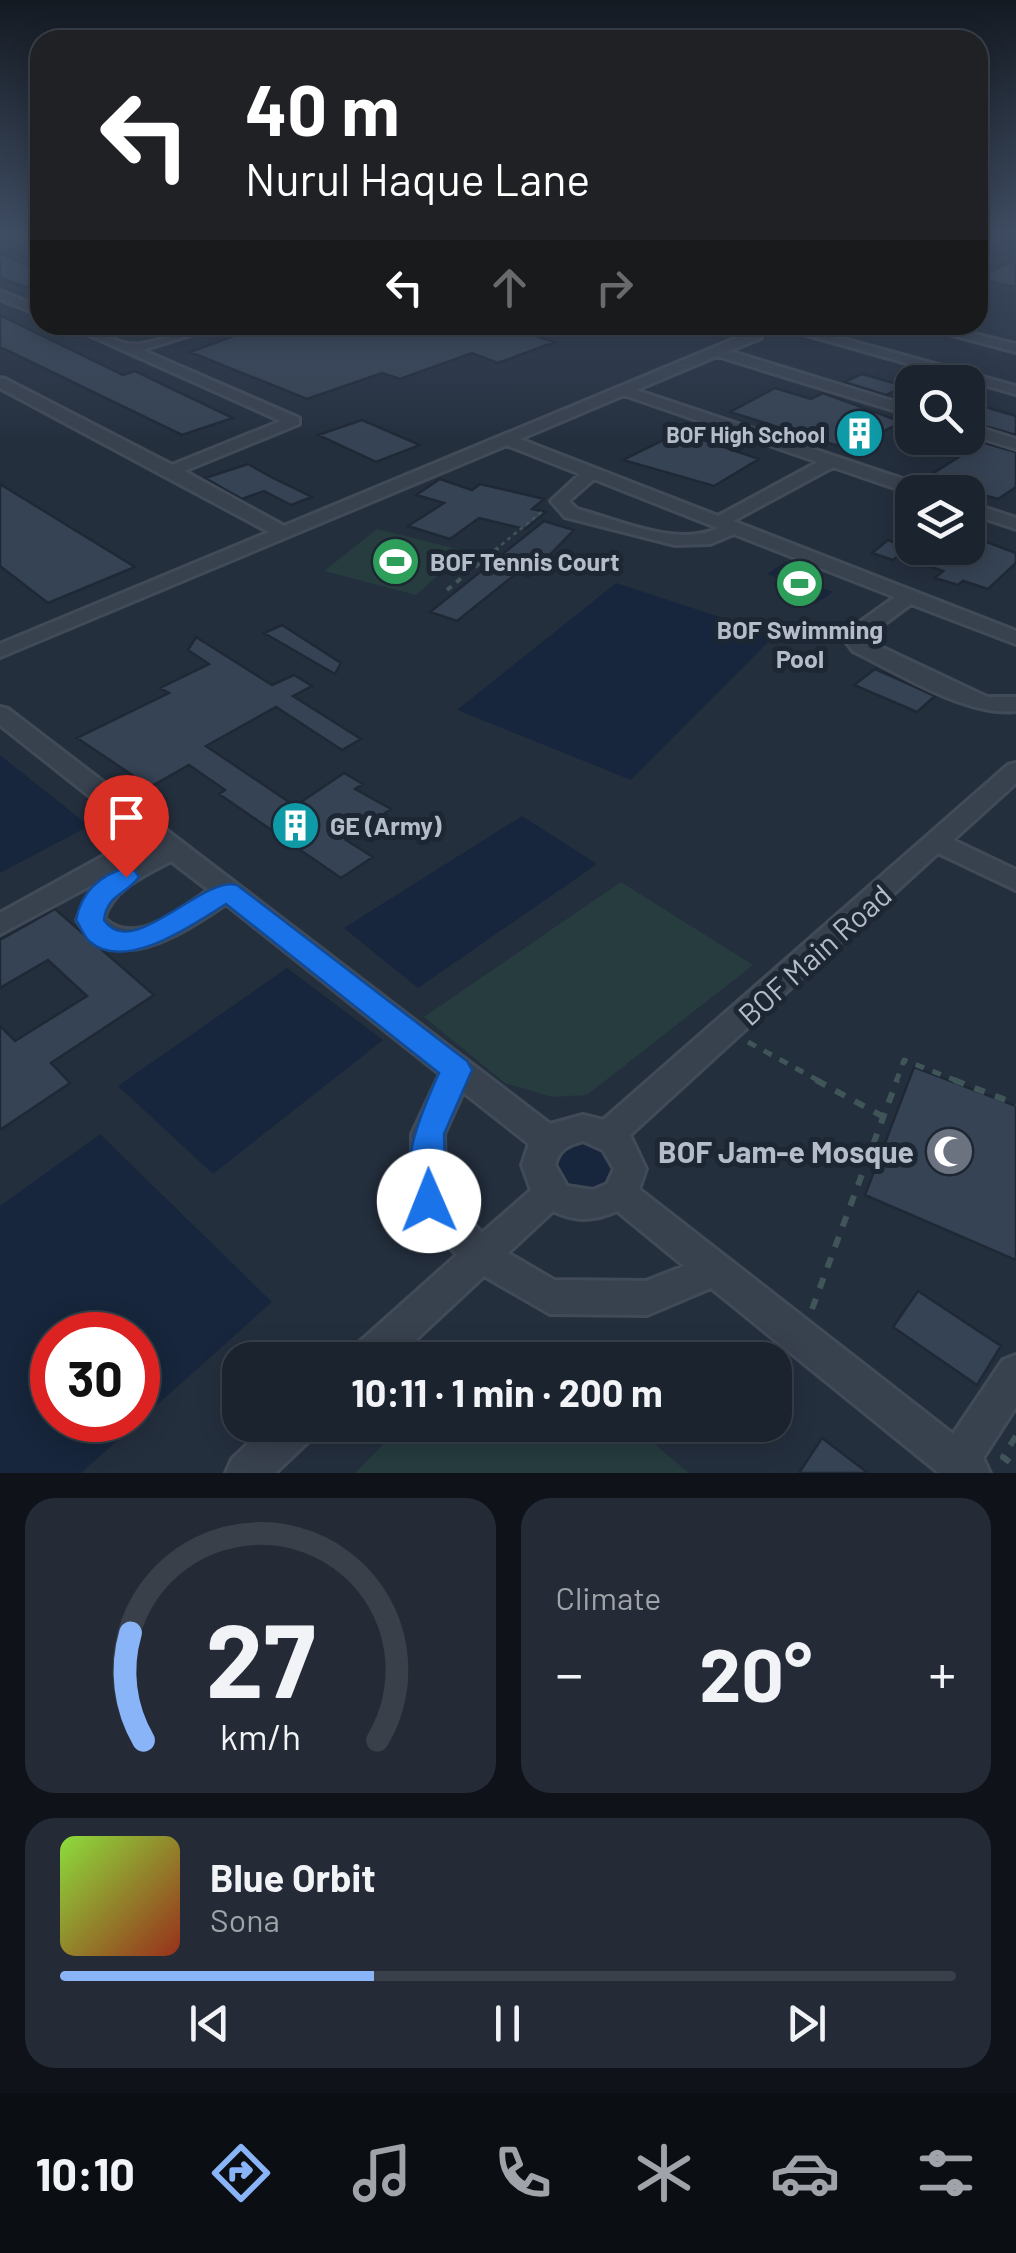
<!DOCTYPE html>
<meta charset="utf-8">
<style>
body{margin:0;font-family:Barlow,sans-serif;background:#242b36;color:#f1f3f6;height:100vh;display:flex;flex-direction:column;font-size:38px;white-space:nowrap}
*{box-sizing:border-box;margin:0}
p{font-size:32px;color:#a0a4aa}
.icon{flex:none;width:55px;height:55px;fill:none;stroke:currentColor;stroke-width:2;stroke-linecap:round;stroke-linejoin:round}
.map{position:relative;height:1473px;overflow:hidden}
.details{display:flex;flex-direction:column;gap:25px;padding:25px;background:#0f1319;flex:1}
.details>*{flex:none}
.top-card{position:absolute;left:30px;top:30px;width:958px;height:305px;border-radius:30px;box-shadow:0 5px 25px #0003,0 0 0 2px #39404a;background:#202124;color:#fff;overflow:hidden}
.controls{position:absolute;left:895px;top:365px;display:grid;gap:20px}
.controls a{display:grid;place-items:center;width:90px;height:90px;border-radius:20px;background:#1b232e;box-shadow:0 5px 25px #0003,0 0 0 2px #39404a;font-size:50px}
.speed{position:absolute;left:30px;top:1312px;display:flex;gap:20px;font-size:50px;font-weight:700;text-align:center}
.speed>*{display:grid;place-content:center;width:130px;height:130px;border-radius:50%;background:#1b232e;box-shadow:0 5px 25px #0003,0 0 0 2px #39404a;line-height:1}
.speed .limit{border:15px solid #d22;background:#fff;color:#111}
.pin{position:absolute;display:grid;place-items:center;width:85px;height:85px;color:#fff;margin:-102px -42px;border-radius:50% 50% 50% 0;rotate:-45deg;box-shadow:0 0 10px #0007}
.pin .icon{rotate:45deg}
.me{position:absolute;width:110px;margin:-55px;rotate:359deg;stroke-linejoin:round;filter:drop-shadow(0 0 8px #0008)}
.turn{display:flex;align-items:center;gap:35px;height:210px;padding:0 50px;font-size:45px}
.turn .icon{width:130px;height:130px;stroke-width:2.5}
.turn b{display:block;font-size:70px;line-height:85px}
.lanes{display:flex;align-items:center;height:95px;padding:0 50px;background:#0003;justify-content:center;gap:50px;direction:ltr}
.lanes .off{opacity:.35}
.big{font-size:75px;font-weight:700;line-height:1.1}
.details .widget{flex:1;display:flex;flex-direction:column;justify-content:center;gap:15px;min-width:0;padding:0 35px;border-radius:30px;background:#242b36}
.details .dial{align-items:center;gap:0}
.dial svg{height:260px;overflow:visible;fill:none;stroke:#39404a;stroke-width:7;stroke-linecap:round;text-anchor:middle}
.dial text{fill:#f1f3f6;stroke:none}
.song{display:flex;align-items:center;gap:30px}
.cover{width:120px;height:120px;border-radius:15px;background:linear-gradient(135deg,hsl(90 70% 55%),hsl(10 70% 35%))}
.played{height:10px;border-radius:5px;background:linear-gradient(90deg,#8ab4f8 35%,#39404a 35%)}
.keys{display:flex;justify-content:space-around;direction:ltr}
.heat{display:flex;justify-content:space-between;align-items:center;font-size:55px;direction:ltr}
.details .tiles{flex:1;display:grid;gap:25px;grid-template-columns:1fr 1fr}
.widget:last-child{grid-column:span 2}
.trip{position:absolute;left:222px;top:1342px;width:570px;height:100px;border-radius:30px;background:#1b232e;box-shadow:0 5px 25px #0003,0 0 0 2px #39404a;font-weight:700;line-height:100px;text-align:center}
.menu{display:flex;height:160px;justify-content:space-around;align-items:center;background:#0b0e12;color:#a0a4aa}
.menu .icon{width:70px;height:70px}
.menu .selected{color:#8ab4f8}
.menu b{font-size:45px;color:#f1f3f6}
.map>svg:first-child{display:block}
.green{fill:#263c3f}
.water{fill:#17263c;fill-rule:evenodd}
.building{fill:#364354;stroke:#1f2835;stroke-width:2.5}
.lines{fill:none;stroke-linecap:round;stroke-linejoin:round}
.minor-casing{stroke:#414a57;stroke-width:6}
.path-far3{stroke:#3f5557;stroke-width:2.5;stroke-dasharray:4 4;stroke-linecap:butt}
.path-far2{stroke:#3f5557;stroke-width:4;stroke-dasharray:6 6;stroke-linecap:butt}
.path-far1{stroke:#3f5557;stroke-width:5;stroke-dasharray:9 9;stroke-linecap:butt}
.path{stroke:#3f5557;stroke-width:6;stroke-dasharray:11 11;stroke-linecap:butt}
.minor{fill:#38414e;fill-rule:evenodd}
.route{fill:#1a73e8;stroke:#114b97;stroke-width:2.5}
.labels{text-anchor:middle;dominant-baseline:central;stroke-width:10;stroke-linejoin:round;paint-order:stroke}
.far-poi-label{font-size:22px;font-weight:bold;fill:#b4bcc9;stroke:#1d2633;text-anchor:end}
.poi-label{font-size:25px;font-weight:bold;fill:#b4bcc9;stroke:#1d2633;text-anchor:start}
.near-street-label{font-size:30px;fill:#b4bcc9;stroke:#1d2633}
.near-poi-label{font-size:30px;font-weight:bold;fill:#b4bcc9;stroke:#1d2633;text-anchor:end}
</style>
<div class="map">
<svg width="1016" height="1473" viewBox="0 0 1016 1473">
<rect width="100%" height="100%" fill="#242f3e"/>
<!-- green -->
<path class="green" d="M377,529L465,551L416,595L324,571Z
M621,882L753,965L587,1095L552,1097L505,1083L424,1017Z
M402,1425H481L561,1432L633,1426L689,1473H355Z"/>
<!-- water -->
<path class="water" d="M785,562L822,577L812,584L833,592L815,604L778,590L788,582L767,574Z
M616,583L775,635L631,780L457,710Z
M0,755L89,826L0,873Z
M522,816L597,864L418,988L344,928Z
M287,968L383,1040L213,1174L118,1086Z
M100,1134L272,1302L81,1473H0V1206ZM138,1335V1420H52V1335Z
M571,1139L601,1142L618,1168L601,1193L566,1191L551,1157Z"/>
<!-- building -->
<path class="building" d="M0,254L40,270V283L25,287L0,277Z
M1016,260V287L978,279V277Z
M0,315L123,375L135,371L233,418L182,435L0,347Z
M264,325H546L529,334L555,342L498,363L472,353L400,379L382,373L307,399L190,352Z
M862,374L904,386L886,395L844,382Z
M775,388L811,399L823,393L902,422L848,449L730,412Z
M968,402L1016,416V435L968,421Z
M362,420L420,445L376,462L318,435Z
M680,432L759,459L714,486L623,460Z
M968,438L1016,452V487L998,499L945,485L935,491L931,484L921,481L976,446L968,444Z
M248,464L271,477L312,497L291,505L264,491L242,499L205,478Z
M440,479L472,490L480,484L544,499L532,509L546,512L525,529L479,518L450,539L408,526L444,503L416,495Z
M0,484L135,567L48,603L0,566Z
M544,521L574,530L529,576L517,573L457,621L430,612Z
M968,535L1016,553V563L988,589L963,581L958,585L935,578L943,571L898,556L893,560L872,553L888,540L909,548H968Z
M282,625L341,663L335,674L264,633Z
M196,637L272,685L294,675L312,686L293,696L361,739L342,750L276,707L206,746L295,806L344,773L363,784L355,789L391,809L346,840L373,857L341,878L219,794L225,790L189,765L150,787L77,738L169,693L160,688L209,664L188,650Z
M875,669L900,680L935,696L917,712L854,685Z
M55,909L154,995L51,1063L70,1083L0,1130V1026L15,1041L87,996L48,960L0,988V940Z
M914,1067L1016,1106V1260L865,1195Z
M918,1291L1001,1346L977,1385L893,1327Z
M822,1438L868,1473H799Z"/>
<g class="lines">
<defs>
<path id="minor" d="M0,291L40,307V315L0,299Z
M67,325C91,325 106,340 129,344C148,348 196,325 224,325L142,350L299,418V424L184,471L284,526L751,332H761V338L729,351L912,407V416L717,356L636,390L930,488L932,492L912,494L833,467L733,521L1016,631V644L911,604L864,639L987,697H1016V711C967,717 897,672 853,651L844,639L853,627L895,597L734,534L710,544L675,545L565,517L551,501L580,474L507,445L0,657V644L269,532L0,388V378L5,379L172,465L281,421ZM624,395L818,462L718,516L520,439ZM594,479L718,528C678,548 618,520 577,509L569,501Z
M772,325H792L1016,386V394Z
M915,325H937L1016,344V352Z
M968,424L1016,439V449L968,434Z
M968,502L1016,518V529L968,513Z
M0,707L8,709L550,1124L583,1115L603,1120L1008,765L1016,763V783L953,840L1016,870V890L938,853L630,1135L646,1169L639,1189L953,1434L1003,1360L1016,1355V1407L983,1458L990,1473H939L711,1288L647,1315L550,1314L484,1276L394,1360H348L354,1347L457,1255L417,1211L412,1201V1134L440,1074L226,904C184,932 113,981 77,920L85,900L101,880L0,934V913L140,836L0,725ZM171,861L209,890C180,909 135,949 104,918C113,888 145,875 171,861ZM463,1092L529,1144L522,1165L531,1190L482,1233L446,1196L444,1134ZM583,1141L603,1150L614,1169L607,1184L593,1190L567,1186L555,1165C559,1149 568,1145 583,1141ZM553,1211C576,1222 594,1221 617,1211L684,1266L646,1281L554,1280L508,1253Z
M268,1425H316L311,1439L275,1473H226L232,1459Z"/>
</defs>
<!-- minor casing -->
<use href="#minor" class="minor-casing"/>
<!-- path-far3 -->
<path class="path-far3" d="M495,550L544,510"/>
<!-- path-far2 -->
<path class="path-far2" d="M447,590L498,548"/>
<!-- path-far1 -->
<path class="path-far1" d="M748,1042L821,1082
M896,1082L904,1060L960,1082"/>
<!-- path -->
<path class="path" d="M816,1080L884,1117
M954,1080L1016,1104
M812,1309L897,1080
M1016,1436L1003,1457L1016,1467"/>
<!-- minor -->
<use href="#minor" class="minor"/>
</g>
<!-- sky -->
<linearGradient id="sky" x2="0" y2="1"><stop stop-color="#141a22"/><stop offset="0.53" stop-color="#3f4d63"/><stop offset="1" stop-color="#3f4d63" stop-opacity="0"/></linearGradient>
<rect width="1016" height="442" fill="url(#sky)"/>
<!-- route -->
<path class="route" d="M126,868L135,871L139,877C126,895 107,894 104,920C132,962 202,875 237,885L467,1061L472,1070L444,1134L446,1201L441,1211L429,1216L417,1211C396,1167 421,1114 439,1073L226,904C195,923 125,974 89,941C84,936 80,926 76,920C81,893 99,875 126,868Z"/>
<!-- icons -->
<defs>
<symbol id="building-disc" viewBox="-11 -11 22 22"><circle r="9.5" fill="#0f9aa8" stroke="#1d2633"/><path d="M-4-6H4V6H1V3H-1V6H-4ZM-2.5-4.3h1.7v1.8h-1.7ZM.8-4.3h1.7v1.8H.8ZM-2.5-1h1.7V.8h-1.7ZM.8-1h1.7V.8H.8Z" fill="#fff"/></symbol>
<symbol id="stadium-disc" viewBox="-11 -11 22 22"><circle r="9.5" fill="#2e9e5b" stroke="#1d2633"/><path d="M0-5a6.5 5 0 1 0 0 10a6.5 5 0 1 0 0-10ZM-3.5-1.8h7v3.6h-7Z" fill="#fff"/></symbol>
<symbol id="mosque-disc" viewBox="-11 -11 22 22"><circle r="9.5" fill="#6b7280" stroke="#1d2633"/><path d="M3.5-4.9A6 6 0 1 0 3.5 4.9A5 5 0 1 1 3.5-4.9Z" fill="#fff"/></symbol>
</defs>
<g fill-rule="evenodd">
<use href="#building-disc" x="832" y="406" width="55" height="55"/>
<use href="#stadium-disc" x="368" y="534" width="55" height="55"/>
<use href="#stadium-disc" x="772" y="556" width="55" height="55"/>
<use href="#building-disc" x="268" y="798" width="55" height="55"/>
<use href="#mosque-disc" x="922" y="1124" width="55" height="55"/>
</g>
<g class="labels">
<!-- far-poi labels -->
<g class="far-poi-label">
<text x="825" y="434">BOF High School</text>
</g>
<!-- poi labels -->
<g class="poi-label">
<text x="430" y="561">BOF Tennis Court</text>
<text x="800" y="629" text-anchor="middle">BOF Swimming<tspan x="800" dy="29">Pool</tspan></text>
<text x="330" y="825">GE (Army)</text>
</g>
<!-- near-street labels -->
<g class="near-street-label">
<text transform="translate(814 954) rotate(-42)">BOF Main Road</text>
</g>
<!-- near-poi labels -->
<g class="near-poi-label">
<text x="914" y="1151">BOF Jam-e Mosque</text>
</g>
</g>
</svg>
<div class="controls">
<a><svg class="icon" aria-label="search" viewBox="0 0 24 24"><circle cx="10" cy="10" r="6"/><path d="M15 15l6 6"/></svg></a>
<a><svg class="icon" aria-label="layers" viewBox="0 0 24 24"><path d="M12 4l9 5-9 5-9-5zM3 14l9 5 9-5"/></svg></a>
</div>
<div class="speed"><div class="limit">30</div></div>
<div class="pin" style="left:126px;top:877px;background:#d93025"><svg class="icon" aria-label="arrive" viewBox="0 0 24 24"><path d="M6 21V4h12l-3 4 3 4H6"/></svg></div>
<svg class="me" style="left:429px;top:1201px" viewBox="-20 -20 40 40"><circle r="19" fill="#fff"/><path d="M0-13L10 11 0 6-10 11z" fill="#1a73e8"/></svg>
<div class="trip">10:11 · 1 min · 200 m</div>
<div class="top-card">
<div class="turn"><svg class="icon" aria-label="left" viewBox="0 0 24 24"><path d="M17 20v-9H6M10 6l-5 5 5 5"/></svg><div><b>40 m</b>Nurul Haque Lane</div></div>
<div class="lanes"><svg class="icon" aria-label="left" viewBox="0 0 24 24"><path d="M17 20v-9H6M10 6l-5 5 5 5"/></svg><svg class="icon off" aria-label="ahead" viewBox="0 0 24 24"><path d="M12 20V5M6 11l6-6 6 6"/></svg><svg class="icon off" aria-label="right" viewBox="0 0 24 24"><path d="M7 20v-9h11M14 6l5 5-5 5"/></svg></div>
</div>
</div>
<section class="details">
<div class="tiles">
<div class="widget dial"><svg viewBox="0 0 100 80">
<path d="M14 69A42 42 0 1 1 86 69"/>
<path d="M14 69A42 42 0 0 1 10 36" stroke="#8ab4f8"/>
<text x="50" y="56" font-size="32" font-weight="700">27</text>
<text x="50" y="72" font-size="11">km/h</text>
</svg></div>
<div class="widget"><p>Climate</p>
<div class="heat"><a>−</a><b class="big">20°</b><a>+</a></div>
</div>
<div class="widget">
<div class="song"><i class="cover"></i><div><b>Blue Orbit</b><p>Sona</p></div></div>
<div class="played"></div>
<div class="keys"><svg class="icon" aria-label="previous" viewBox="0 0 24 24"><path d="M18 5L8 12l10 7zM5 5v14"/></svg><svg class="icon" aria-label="pause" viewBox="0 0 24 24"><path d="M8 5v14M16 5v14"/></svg><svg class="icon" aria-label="next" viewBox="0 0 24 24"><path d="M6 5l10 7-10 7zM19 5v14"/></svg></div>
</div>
</div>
</section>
<nav class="menu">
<b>10:10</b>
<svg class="icon selected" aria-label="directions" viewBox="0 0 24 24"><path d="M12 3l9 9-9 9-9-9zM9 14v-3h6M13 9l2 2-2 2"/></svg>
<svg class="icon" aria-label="music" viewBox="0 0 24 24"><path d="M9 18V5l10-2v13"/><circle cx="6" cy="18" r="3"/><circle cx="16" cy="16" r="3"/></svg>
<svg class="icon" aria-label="phone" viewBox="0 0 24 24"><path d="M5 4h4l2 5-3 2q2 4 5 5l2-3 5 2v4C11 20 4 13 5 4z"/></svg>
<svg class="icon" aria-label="climate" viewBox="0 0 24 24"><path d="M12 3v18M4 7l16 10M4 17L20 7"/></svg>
<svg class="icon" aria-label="car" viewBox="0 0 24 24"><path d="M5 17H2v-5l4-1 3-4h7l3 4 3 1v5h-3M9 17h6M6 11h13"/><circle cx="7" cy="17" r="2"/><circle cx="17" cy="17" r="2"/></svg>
<svg class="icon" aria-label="filters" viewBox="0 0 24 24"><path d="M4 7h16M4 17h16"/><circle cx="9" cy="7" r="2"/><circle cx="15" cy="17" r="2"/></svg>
</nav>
